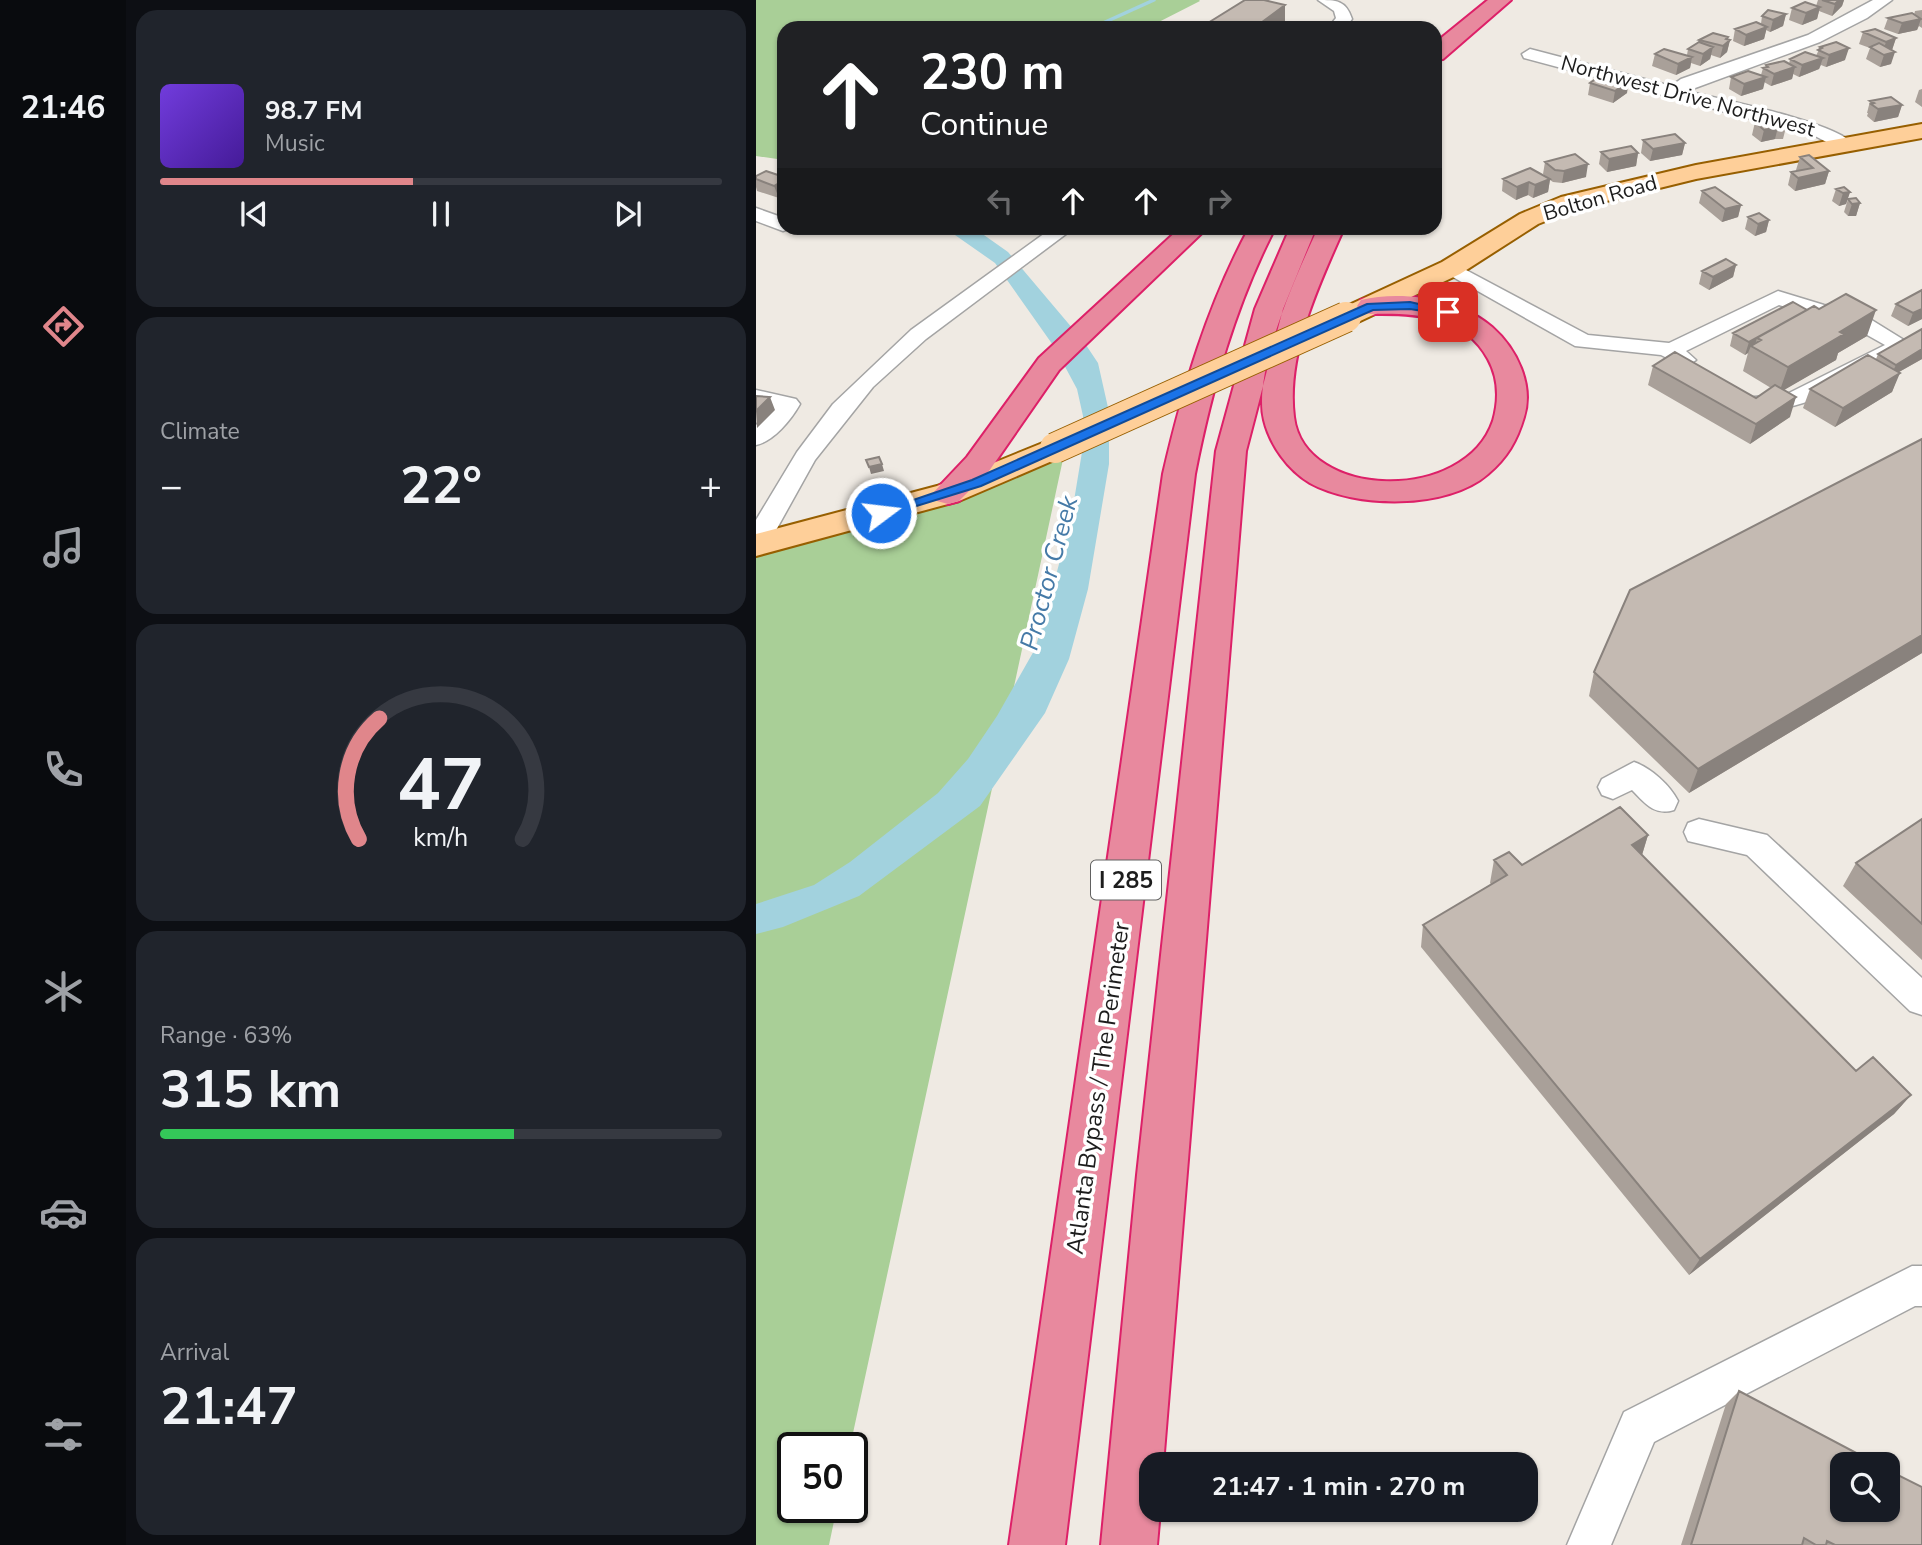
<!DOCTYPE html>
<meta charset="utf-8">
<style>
body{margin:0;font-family:"Nunito Sans",sans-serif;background:#20242c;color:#f1f3f6;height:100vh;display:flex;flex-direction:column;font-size:26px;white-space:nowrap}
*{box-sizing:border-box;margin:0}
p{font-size:23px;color:#9ea1a6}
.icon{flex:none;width:38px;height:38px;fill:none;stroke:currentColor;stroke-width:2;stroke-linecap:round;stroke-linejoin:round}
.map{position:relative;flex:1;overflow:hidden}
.sheet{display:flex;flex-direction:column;gap:10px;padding:10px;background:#0d0f14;width:630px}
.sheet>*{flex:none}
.banner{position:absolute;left:21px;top:21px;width:665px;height:214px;border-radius:21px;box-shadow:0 2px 5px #0004;background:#202124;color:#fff;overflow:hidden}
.buttons{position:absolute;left:1074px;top:1452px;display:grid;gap:14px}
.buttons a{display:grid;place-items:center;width:70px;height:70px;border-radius:14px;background:#171b24;box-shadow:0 2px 5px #0004;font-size:35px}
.speed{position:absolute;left:21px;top:1432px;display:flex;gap:14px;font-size:35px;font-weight:700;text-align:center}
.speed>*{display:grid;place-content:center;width:91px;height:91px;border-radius:50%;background:#171b24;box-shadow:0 2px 5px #0004;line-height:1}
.speed .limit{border:4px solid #111;border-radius:10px;background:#fff;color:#111}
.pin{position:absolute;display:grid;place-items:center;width:60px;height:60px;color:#fff;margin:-30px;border-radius:14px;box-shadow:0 4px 10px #0006}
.me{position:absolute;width:77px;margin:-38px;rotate:75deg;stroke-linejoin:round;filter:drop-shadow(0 0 5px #0008)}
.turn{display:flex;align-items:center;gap:24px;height:147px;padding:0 28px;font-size:32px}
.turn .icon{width:91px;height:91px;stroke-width:2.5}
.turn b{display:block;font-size:49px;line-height:60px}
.lanes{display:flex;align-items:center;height:66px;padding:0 28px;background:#0003;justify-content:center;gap:35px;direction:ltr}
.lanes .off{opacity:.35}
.big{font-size:52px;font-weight:700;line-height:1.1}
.sheet .card{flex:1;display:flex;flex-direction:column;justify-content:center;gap:10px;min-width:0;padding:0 24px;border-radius:21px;background:#20242c}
.sheet .dial{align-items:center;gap:0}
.dial svg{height:182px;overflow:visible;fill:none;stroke:#363941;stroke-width:7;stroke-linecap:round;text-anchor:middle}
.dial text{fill:#f1f3f6;stroke:none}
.song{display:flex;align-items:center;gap:21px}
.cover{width:84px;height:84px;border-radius:10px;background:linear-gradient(135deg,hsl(260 70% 55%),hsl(260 70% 35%))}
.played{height:7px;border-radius:4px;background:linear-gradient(90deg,#e0868b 45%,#363941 45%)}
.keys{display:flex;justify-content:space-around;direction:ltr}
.heat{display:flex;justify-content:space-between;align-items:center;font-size:38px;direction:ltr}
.charge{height:10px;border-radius:5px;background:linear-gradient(90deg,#34c759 63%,#363941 0)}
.trip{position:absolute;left:383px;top:1452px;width:399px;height:70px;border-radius:21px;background:#171b24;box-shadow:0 2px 5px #0004;font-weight:700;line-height:70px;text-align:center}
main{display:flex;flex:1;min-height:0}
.dock{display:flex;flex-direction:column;width:126px;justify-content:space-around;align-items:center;background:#090b0e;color:#9ea1a6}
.dock .icon{width:49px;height:49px}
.dock .current{color:#e0868b}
.dock b{font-size:32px;color:#f1f3f6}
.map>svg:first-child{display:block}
.forest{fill:#a9cf97}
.water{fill:#a2d2de}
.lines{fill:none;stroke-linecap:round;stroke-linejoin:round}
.stream{stroke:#a2d2de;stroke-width:3.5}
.minor-casing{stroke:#a4a4a4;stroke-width:3}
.major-casing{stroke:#975f00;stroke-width:4}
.highway-casing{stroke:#dd2068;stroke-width:4}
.minor{fill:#fff;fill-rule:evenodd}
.major{fill:#fecf99;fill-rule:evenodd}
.highway{fill:#e8899e;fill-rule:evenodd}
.major-bridge-casing{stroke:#975f00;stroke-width:32;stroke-linecap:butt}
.major-bridge{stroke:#fecf99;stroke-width:30}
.wall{fill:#a9a099}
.shaded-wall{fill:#89827d}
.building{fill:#c4bab2;stroke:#89827d;stroke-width:2}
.route{fill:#1a73e8;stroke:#114b97;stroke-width:2}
.labels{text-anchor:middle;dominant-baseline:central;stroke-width:7;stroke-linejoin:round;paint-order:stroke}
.far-street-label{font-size:21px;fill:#1d1d1d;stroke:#fff}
.shield{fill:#fff;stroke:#616161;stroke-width:2}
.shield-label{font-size:23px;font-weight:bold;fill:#1d1d1d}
.street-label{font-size:24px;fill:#1d1d1d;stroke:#fff}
.water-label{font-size:26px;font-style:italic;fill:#457aa7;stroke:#fff}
</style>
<main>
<nav class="dock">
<b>21:46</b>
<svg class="icon current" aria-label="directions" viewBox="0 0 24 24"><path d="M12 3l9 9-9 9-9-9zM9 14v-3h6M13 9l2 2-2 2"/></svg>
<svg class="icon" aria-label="music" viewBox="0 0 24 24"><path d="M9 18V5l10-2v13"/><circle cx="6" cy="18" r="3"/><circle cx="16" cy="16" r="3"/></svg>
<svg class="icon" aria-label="phone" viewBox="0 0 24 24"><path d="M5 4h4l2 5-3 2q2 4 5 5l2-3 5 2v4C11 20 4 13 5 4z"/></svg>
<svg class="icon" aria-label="climate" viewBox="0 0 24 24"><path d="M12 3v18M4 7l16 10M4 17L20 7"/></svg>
<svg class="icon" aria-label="car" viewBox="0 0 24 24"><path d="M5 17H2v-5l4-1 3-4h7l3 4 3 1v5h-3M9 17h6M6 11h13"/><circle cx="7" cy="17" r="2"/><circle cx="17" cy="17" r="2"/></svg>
<svg class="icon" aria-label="filters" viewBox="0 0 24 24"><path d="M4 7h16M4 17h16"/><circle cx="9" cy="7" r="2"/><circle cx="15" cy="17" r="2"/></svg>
</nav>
<section class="sheet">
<div class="card">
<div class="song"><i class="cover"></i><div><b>98.7 FM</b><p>Music</p></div></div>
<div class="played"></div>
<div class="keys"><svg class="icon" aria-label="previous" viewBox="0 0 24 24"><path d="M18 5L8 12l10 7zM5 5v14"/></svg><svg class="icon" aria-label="pause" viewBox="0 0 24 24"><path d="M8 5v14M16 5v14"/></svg><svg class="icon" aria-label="next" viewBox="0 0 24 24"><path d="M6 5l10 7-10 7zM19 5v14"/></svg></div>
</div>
<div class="card"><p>Climate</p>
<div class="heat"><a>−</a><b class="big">22°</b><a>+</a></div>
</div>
<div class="card dial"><svg viewBox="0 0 100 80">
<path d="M14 69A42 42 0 1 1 86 69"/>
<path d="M14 69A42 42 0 0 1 23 16" stroke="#e0868b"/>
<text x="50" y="56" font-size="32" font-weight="700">47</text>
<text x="50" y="72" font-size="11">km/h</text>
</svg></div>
<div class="card"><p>Range · 63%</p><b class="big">315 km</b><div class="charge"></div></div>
<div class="card"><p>Arrival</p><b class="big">21:47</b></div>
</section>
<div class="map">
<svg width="1166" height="1545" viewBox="0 0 1166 1545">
<rect width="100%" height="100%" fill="#efeae3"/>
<!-- forest -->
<path class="forest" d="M0,0H443L444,1L391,28H28V160L0,156Z
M312,436L94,1447H37V1507H81L73,1545H0V546L166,509Z"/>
<!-- water -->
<path class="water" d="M189,228H218L252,252L328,342L342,363L353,412V464L332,589L313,659L289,713L224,806L103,896L27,927L0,934V904L58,885L94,862L182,793L212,759L241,716L279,649L295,594L315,519L327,446V416L321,389L299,348L239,263Z"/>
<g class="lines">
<!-- stream -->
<path class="stream" d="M336,28L398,0"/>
<defs>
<path id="minor" d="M562,0C580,0 590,0 596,19L589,28H572L580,18L578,11Z
M1117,0H1136L1111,18L1064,42L931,91C963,99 1080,122 1097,144L1094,148H1082L1059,136L768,58L766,54L774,49L915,86L925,79L1052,35Z
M0,208L28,218V228H35L27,231L0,221Z
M296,228H318L170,339L117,387L59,460L9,550L0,553V520L41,452L77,404L155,330Z
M695,262L832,335L913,343L1022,291L1068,305L1093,306L1156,345L1153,350C1111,371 1045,419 998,407L994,402L998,397L1029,395L1129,345L1081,318H1066L1023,305L930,351L940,360L929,367L905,355L819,346L688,272L685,268L688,264Z
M0,390L40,399L44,404C35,420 18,441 0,445V425L18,408L0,404Z
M878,762C895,768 914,785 922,801L918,810C898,816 889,803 876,790L857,799L846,795L842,787L846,779Z
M943,819L1011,835L1166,978V1015L1154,1011L991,855L932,841L928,832L932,823Z
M1156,1266H1166V1306H1159L898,1442L855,1545H811L868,1412Z"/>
<path id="major" d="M1166,124V138L940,179L822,208L782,224L704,274L600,323H580L576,317L580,311L686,262L764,214L805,197L940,165Z
M299,438L310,441L314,448L310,455L203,501L0,556V534L181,486Z"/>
<path id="highway" d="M732,0H755L687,59L679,60V43Z
M424,228H451L303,370L233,471L203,501L192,504L181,501L176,494L211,457L283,358Z
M493,228H519C479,306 456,388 439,474L309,1545H253L407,474C427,388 451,306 493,228Z
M534,228H560L527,309L490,451L407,1465H396V1510H404L401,1545H345L381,1175L460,451L499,309Z
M562,228H588C563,284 530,354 538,417C548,500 709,504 737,421C743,400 743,379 732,359C708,315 659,313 615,314L605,312L601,306L605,300C647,290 703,299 736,327C761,349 778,385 768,417C761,441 751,458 732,474C691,510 599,508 554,483C532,470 514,445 508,420C496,371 541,274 562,228Z"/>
</defs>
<!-- minor casing -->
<use href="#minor" class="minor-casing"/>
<!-- major casing -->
<use href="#major" class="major-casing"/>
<!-- highway casing -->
<use href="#highway" class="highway-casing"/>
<!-- minor -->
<use href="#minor" class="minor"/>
<!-- major -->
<use href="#major" class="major"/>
<!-- highway -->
<use href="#highway" class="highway"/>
<defs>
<path id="major-bridge" d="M299,448L590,317"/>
</defs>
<!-- major-bridge casing -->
<use href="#major-bridge" class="major-bridge-casing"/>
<!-- major-bridge -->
<use href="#major-bridge" class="major-bridge"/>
</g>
<!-- wall -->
<path class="wall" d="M1062,0H1088L1086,6L1076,16L1063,11L1061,19L1046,25L1033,20L1036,8L1060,6Z
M1166,10V28L1163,26L1161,30L1142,34L1128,29L1132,18L1158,15L1159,11Z
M1030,14L1027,26L1014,32L1010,30L1008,39L988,46L977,41L979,29L1005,24L1006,16Z
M1107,32L1140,38L1136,50L1135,64L1124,67L1110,59L1114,48L1103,44Z
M972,37V39L974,40L971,52L964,58L955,55L954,59L944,66L935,63L934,68L920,75L896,66L899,54L931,55L932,49L942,43L943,40Z
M1064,47L1089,60L1070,67L1065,65L1063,69L1043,77L1037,74L1036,79L1015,86L1008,82L1007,89L985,96L973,89L975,77L1005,75L1007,68H1009L1010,65L1033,64L1034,59L1060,56Z
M834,83L871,93L857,103L832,95Z
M1166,89V107L1159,102L1163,90Z
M1114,101L1146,105L1142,117L1118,122L1111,116L1112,113H1111Z
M999,122L1030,127L1027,139H1019L1005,142L996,135Z
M887,140L929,143L926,155L894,161L885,153Z
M845,152L882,153L880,166L851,172L843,164Z
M1044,157L1073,171L1069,184L1039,191L1032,185L1035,172L1042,171L1040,170Z
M789,162L830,177L806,183L797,182L794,180L792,192L777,198L772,195L760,200L746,191L747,179L792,178L787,174Z
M0,175V176L28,177V201L26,196L23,198L1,191L0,187Z
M1080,189L1094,192L1090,204L1083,206L1076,201Z
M946,191L985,205L982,217L966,222L943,203Z
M1092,199L1104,203L1100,216H1092L1088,212Z
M992,217L1013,220L1010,232L999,236L989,229Z
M980,265L977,277L953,290L943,284L946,271Z
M1166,290V319L1152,326L1135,316L1140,304Z
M1051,310L1111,336L1082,353L1080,360L1027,390L1034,417L994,444L892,385L897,366L1000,398L1015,388L987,371L992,353L989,355L974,346L977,333Z
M1166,329V359L1143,372L1136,392L1079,427L1047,408L1054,389L1120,359L1122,354Z
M1166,439V653L933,793L833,696L838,672Z
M1166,819V960L1087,886L1100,863Z
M892,835L886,855L1100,1071L1155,1095L1138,1114L933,1275L665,947L667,925L735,884L734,883L738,860L766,865Z
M983,1391L1166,1545H925L970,1404Z"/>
<!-- shaded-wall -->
<path class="shaded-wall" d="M1083,0H1088L1086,6L1076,16L1079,4Z
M529,5V28H498Z
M1064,7L1061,19L1046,25L1050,13Z
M1030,14L1027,26L1014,32L1017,20Z
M1165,19L1161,30L1142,34L1146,23Z
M1011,27L1008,39L988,46L990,35Z
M972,37L971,43L974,40L971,52L964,58L967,46L970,39Z
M1140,38L1136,50L1126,54L1130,42Z
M957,47L954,59L944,66L947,54Z
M1093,48L1089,60L1070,67L1073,55Z
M1139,52L1135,64L1124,67L1128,55Z
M936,57L934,68L920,75L922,64Z
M1067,58L1063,69L1043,77L1046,65Z
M1039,67L1036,79L1015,86L1018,74Z
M1010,77L1007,89L985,96L988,84Z
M873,81L871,93L857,103L859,91Z
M1146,105L1142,117L1118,122L1122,109Z
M1022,127L1019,139L1005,142L1008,130Z
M929,143L926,155L894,161L897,149Z
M882,153L880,166L851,172L853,159Z
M832,164L830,177L806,183L808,171Z
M1073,171L1069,184L1039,191L1042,178Z
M794,179L792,192L777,198L779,185Z
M28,180V190L23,188L26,196L23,198L18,186Z
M773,182L772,195L760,200L761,187Z
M1094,192L1090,204L1083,206L1087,193Z
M1104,203L1100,216H1092L1096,204Z
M985,205L982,217L966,222L969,209Z
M1013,220L1010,232L999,236L1002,224Z
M980,265L977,277L953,290L957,277Z
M1166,309V319L1152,326L1157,313Z
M1120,310L1111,336L1082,353L1080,360L1023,393L1032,367L1084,332Z
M1052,311L1005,340L1001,338L998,348L995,346L992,353L989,355L993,342Z
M1166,349V359L1134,377L1140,365Z
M1144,373L1136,392L1079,427L1087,408Z
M14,397L19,410L1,428L0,411Z
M1040,397L1034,417L994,444L1000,424Z
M126,464L128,471L115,474L113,467Z
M1166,635V653L933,793L942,769Z
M892,835L885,858L876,845Z
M1155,1095L1138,1114L933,1275L944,1259Z"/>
<!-- building -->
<path class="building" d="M489,0H508L529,5L498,28H429L436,23L447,26Z
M1066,0H1083L1079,4Z
M1049,2L1064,7L1050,13L1036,8Z
M1012,10L1030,14L1017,20L1006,16Z
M1156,13L1165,19L1146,23L1132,18Z
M1000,22L1011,27L990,35L979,29Z
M1119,29L1140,38L1130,42L1107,32Z
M957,33L972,37L970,39L974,40L967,46L943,40Z
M943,42L957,47L947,54L932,49Z
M1080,42L1093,48L1073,55L1062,50L1066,48L1064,47Z
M1123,43L1139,52L1128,55L1114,47Z
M908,49L936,57L922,64L899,54Z
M1049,52L1067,58L1046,65L1034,59Z
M1028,61L1039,67L1018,74L1007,68L1012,67L1010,65Z
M992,71L1010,77L988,84L975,77Z
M848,73L873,81L859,91L834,83Z
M1135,97L1146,105L1122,109L1115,104L1118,103L1114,101Z
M1019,118L1030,127H1022L1008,130L999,122Z
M919,134L929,143L897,149L887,140Z
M875,146L882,153L853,159L845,152Z
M819,154L832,164L808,171L799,170L789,162Z
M1053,155L1073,171L1042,178L1035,172L1057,168L1044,157Z
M774,168L794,179L779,185L773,182L761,187L747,179Z
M10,171L28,177V180L18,186L0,179V176Z
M959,187L985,205L969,209L946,191Z
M1088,187L1094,192L1087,193L1080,189Z
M1100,198L1104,203L1096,204L1092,199Z
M1003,213L1013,220L1002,224L992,217Z
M970,259L980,265L957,277L946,271Z
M1166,290V309L1157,313L1140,304Z
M1090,294L1120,310L1084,332L1088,334L1032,367L995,346L1005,340L1001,338L1058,306L1063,309Z
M1037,302L1051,310L993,342L977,333Z
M1166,329V349L1140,365L1122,354Z
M919,352L1000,398L1019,385L1040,397L1000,424L897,366Z
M1112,355L1144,373L1087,408L1054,389Z
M0,396L14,397L0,411Z
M1166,439V635L942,769L838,672L874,590Z
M123,457L126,464L113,467L110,460Z
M864,807L892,835L876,845L1100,1071L1117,1057L1155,1095L944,1259L667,925L751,875L738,860L753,852L766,865Z
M1166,819V924L1100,863Z
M983,1391L1123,1465H1087V1510H1132V1470L1166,1487V1545H1079L1071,1541L1070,1545H1060L1048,1538L1046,1545H935Z"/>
<!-- route -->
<path class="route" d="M654,302L698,312L692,315L654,309L617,310L225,486L125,517L119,513L216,480L611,304Z"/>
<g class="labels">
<!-- far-street labels -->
<g class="far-street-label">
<text transform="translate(932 96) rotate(15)">Northwest Drive Northwest</text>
<text transform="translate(844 198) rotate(-16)">Bolton Road</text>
</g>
<!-- shield labels -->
<rect class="shield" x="335" y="860.5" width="70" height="39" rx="5"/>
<g class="shield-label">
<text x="370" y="880">I 285</text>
</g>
<!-- street labels -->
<g class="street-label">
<text transform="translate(342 1088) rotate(-82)">Atlanta Bypass / The Perimeter</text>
</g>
<!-- water labels -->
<g class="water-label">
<text transform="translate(293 573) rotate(-75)">Proctor Creek</text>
</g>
</g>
</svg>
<div class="buttons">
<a><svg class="icon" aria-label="search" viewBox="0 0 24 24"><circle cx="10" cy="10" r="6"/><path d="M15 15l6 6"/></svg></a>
</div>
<div class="speed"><div class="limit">50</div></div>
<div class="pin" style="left:692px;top:312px;background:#d93025"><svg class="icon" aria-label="arrive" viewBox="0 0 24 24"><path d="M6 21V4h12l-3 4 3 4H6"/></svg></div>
<svg class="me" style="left:125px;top:513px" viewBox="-20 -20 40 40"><circle r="17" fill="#1a73e8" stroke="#fff" stroke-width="3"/><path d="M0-11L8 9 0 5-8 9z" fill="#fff"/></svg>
<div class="trip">21:47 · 1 min · 270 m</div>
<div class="banner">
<div class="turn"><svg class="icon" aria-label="ahead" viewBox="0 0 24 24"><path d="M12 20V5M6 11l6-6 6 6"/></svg><div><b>230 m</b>Continue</div></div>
<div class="lanes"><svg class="icon off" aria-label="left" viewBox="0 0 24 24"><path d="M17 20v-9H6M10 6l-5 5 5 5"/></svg><svg class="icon" aria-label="ahead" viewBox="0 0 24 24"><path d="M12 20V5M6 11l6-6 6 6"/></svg><svg class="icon" aria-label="ahead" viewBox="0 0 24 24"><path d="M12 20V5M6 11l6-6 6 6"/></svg><svg class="icon off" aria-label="right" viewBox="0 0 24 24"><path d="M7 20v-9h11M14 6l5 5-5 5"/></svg></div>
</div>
</div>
</main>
